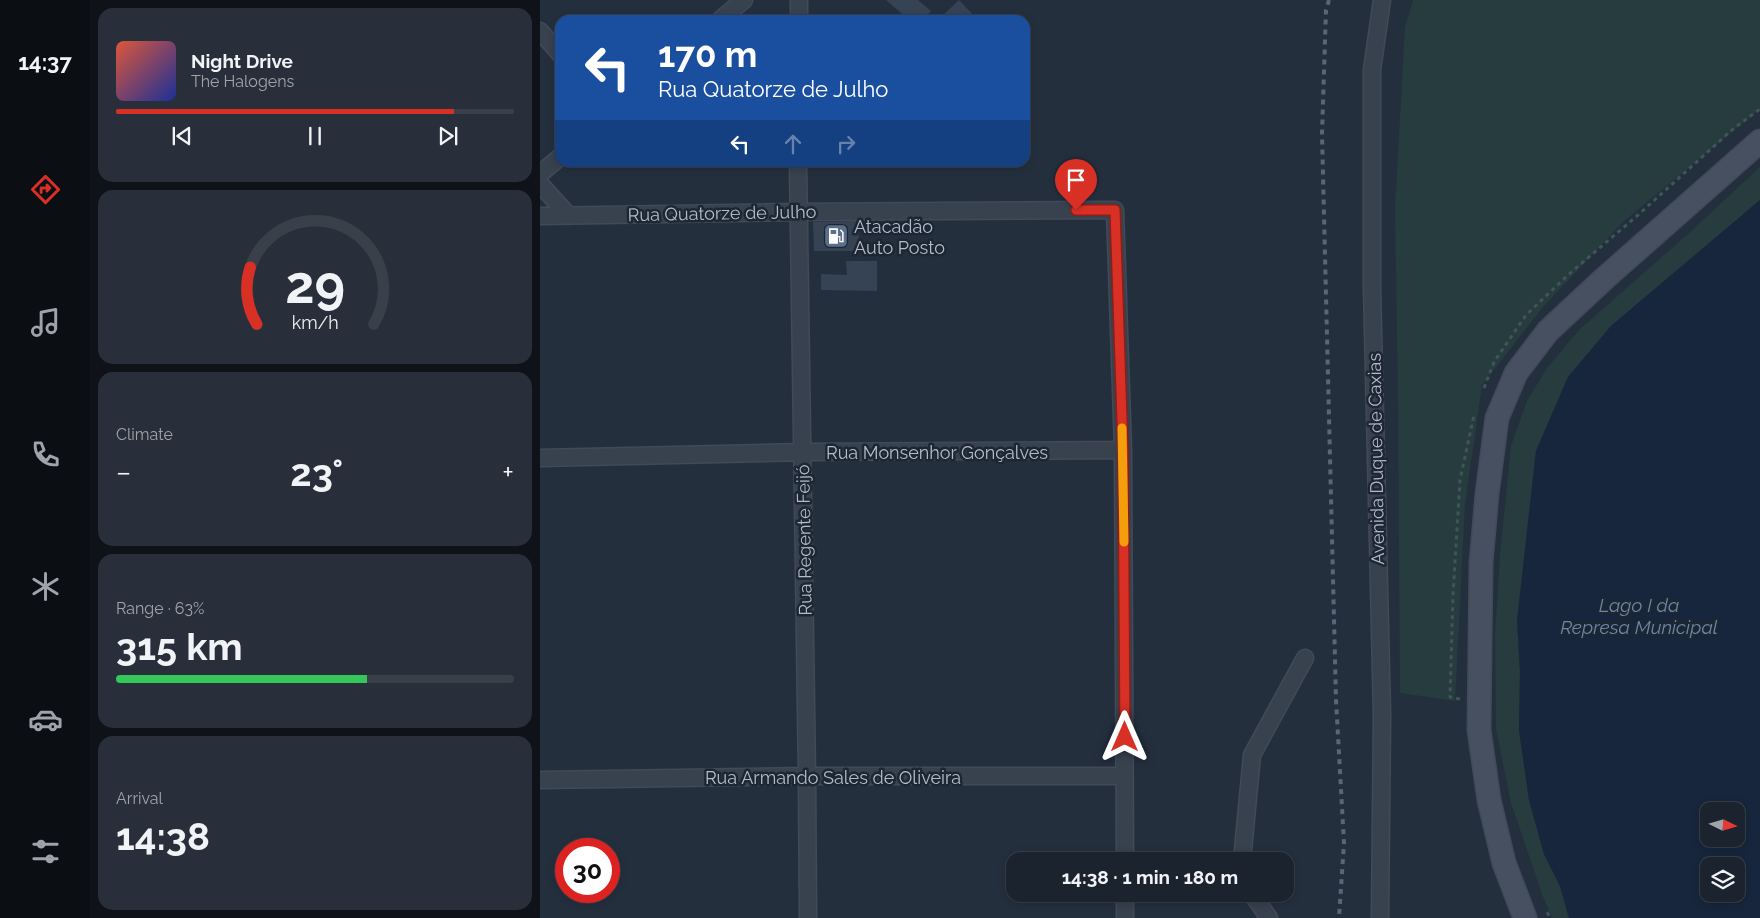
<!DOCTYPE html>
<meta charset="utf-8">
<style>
body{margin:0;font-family:Raleway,sans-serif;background:#282f3a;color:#f1f3f6;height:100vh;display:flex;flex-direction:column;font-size:19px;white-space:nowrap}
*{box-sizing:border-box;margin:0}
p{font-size:16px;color:#a0a4aa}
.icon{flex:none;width:28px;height:28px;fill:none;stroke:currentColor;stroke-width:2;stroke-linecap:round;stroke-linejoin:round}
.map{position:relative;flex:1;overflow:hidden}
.details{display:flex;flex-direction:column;gap:8px;padding:8px;background:#0f1319;width:450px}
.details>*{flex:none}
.hud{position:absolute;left:15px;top:15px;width:475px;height:152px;border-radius:15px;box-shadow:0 2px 8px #0003,0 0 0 1px #39404a;background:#1a4fa0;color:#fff;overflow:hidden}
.needle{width:32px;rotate:95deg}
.tools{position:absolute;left:1160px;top:802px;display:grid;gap:10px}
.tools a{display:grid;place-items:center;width:45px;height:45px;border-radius:10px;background:#1b232e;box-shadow:0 2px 8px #0003,0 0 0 1px #39404a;font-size:25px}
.speed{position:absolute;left:15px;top:838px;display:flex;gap:10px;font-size:25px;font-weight:700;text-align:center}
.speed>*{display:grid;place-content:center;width:65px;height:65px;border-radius:50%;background:#1b232e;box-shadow:0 2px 8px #0003,0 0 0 1px #39404a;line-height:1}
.speed .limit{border:8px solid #d22;background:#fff;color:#111}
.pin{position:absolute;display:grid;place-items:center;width:42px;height:42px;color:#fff;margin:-51px -21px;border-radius:50% 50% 50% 0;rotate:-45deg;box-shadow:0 0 5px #0007}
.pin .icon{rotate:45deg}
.me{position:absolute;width:55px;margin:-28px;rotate:0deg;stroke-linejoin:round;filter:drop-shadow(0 0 4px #0008)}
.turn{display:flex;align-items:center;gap:18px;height:105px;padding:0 20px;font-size:22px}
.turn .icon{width:65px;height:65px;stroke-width:2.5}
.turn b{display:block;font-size:35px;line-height:42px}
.lanes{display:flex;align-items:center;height:48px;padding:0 20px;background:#0003;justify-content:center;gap:25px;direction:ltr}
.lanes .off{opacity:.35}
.big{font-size:38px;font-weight:700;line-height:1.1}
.details .card{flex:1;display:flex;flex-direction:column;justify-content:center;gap:8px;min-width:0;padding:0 18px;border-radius:15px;background:#282f3a}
.details .dial{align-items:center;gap:0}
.dial svg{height:130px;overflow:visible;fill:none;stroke:#39404a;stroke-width:7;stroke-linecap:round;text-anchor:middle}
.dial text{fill:#f1f3f6;stroke:none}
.song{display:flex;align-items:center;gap:15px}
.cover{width:60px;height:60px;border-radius:8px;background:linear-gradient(135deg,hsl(10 70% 55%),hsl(230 70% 35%))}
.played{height:5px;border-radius:2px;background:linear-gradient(90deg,#d93025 85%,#39404a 85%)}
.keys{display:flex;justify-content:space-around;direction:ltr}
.heat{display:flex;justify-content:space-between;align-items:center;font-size:28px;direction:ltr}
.charge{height:8px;border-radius:4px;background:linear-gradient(90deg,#34c759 63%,#39404a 0)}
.trip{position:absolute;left:466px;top:852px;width:288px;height:50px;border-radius:15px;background:#1b232e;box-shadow:0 2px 8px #0003,0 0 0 1px #39404a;font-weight:700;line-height:50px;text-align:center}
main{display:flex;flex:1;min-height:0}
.tab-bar{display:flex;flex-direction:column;width:90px;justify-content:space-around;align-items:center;background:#0b0e12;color:#a0a4aa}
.tab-bar .icon{width:35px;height:35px}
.tab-bar .on{color:#d93025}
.tab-bar b{font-size:22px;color:#f1f3f6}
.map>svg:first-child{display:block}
.green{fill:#263c3f}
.water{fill:#17263c;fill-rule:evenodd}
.building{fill:#364354}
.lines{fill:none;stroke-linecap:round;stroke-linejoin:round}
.street-casing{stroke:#414a57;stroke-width:19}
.secondary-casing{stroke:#414a57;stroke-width:25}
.path{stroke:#3f5557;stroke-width:3;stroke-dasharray:4 4;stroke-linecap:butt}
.street{stroke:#38414e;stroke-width:16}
.secondary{stroke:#465061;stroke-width:22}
.rail{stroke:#5a6575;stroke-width:4;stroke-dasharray:5 5;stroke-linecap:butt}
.route-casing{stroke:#8d1f18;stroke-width:12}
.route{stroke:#d93025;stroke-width:9}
.slow{stroke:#f59e0b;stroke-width:9}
.labels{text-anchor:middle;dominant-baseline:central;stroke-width:5;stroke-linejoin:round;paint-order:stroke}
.street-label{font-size:18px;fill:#b4bcc9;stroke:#1d2633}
.poi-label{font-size:18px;fill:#b4bcc9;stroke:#1d2633;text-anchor:start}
.water-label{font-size:19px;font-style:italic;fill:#6d86a8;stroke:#1d2633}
</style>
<main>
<nav class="tab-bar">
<b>14:37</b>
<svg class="icon on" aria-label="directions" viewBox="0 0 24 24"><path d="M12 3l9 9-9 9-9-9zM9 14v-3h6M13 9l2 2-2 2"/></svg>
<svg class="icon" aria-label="music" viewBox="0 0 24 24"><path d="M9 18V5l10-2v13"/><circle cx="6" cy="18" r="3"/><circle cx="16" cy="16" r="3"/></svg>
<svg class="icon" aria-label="phone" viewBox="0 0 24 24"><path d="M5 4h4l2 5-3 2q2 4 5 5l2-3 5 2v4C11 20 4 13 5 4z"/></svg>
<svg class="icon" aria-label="climate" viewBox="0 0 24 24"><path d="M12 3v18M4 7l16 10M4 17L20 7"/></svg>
<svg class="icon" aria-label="car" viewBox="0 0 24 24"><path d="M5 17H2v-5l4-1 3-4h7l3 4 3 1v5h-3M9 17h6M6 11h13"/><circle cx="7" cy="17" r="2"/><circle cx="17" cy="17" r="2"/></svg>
<svg class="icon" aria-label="filters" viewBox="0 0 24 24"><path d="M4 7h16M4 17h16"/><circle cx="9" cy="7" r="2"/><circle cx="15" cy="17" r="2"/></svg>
</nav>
<section class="details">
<div class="card">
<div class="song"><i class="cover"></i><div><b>Night Drive</b><p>The Halogens</p></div></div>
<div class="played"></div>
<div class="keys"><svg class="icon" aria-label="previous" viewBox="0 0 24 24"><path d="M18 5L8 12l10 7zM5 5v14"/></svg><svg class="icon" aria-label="pause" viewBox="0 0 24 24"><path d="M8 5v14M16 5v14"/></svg><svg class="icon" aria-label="next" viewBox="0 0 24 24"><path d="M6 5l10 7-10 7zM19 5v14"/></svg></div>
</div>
<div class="card dial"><svg viewBox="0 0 100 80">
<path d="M14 69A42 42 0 1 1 86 69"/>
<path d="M14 69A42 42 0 0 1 10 34" stroke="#d93025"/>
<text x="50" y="56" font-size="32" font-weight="700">29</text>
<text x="50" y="72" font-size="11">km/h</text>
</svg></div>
<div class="card"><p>Climate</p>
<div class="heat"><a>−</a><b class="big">23°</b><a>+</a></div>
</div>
<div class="card"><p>Range · 63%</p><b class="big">315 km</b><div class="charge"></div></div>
<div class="card"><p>Arrival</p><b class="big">14:38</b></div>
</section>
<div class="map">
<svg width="1220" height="918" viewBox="0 0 1220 918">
<rect width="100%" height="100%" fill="#242f3e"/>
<!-- green -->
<path class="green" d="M873,0H1220V109L1083,222L1003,307L942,385L925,504L915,701L860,693L858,398L855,208L865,27Z
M1220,167V200L1071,326L1028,377L996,451L977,621L980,671L979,730L989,800L1004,854L1020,886L1029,918H1012L1003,897L971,803L956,729L955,636L960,555L971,446L987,401L1007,368L1040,329L1147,235Z"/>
<!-- water -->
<path class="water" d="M1220,200V918H1029L1020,886L1004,854L989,800L979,730L980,671L977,621L996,451L1028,377L1071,326ZM1169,811H1196V839H1169ZM1169,866H1196V894H1169Z"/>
<!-- building -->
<path class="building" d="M346,0H378L391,11L383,20H369Z
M419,0L438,20H398Z
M318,221L319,251H274L273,222Z
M306,261H337V291L281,290V274L307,275Z"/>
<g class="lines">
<defs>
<path id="street" d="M180,20L204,0
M259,20V0
M0,31L20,54
M258,162L267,776L268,918
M0,174L20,157
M0,184L29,216
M0,216L257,212L575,210L583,450L585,861
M0,458L263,452L583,450
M0,780L267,776H585
M702,861L712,755L765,658
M712,894L729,918
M585,918V894
M840,918L842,715L832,287V70L842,0"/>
<path id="secondary" d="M985,918L964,863L949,800L939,730L941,563L947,494L957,418L976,373L1008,331L1065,278L1220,141"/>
</defs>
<!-- street casing -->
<use href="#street" class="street-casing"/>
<!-- secondary casing -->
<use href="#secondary" class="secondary-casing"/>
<!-- path -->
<path class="path" d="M944,388L954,362L986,315L1028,275L1098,215L1193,129L1220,109
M920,699L910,697L913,595L920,480L934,415
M1007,912L1010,918"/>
<!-- street -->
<use href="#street" class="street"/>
<!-- secondary -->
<use href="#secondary" class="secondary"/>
<!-- rail -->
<path class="rail" d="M789,0L786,10L782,134L796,700L804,843L799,918"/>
</g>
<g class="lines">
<defs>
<path id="route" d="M536,210H575L583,450L585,737"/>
</defs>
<!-- route casing -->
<use href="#route" class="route-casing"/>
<!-- route -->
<use href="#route" class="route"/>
<!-- slow -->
<path class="slow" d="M582,428L584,542"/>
</g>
<!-- icons -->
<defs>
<symbol id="fuel-square" viewBox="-11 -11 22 22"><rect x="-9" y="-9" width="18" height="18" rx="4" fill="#5c6f8a" stroke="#1d2633"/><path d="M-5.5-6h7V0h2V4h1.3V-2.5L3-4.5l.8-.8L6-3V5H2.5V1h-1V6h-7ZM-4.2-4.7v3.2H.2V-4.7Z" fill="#fff"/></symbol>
</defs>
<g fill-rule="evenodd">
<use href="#fuel-square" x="282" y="222" width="28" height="28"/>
</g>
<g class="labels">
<!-- street labels -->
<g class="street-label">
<text transform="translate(182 213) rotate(-1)">Rua Quatorze de Julho</text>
<text x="397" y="452">Rua Monsenhor Gonçalves</text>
<text transform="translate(836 459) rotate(-91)">Avenida Duque de Caxias</text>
<text transform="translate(264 540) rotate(-91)">Rua Regente Feijó</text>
<text x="293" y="777">Rua Armando Sales de Oliveira</text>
</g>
<!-- poi labels -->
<g class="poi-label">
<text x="314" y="226">Atacadão<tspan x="314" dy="21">Auto Posto</tspan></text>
</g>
<!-- water labels -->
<g class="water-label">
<text x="1099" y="605">Lago I da<tspan x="1099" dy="22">Represa Municipal</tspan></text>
</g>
</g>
</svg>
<div class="tools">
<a><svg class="needle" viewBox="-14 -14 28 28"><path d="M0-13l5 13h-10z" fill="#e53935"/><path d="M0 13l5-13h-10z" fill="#a0a4aa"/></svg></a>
<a><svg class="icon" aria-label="layers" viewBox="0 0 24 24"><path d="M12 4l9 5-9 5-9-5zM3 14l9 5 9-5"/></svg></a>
</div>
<div class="speed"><div class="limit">30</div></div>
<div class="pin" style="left:536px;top:210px;background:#d93025"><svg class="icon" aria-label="arrive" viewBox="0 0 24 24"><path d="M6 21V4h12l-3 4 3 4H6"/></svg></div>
<svg class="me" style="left:585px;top:737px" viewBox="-20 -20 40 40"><path d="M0-17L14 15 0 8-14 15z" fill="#d93025" stroke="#fff" stroke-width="4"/></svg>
<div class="trip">14:38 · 1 min · 180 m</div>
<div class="hud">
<div class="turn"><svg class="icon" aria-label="left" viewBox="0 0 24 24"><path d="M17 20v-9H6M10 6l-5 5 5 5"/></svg><div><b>170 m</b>Rua Quatorze de Julho</div></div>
<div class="lanes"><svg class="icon" aria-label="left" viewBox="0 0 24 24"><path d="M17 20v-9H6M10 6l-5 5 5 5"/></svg><svg class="icon off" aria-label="ahead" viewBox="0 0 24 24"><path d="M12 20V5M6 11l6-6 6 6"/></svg><svg class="icon off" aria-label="right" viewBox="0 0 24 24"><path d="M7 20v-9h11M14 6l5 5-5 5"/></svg></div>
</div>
</div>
</main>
